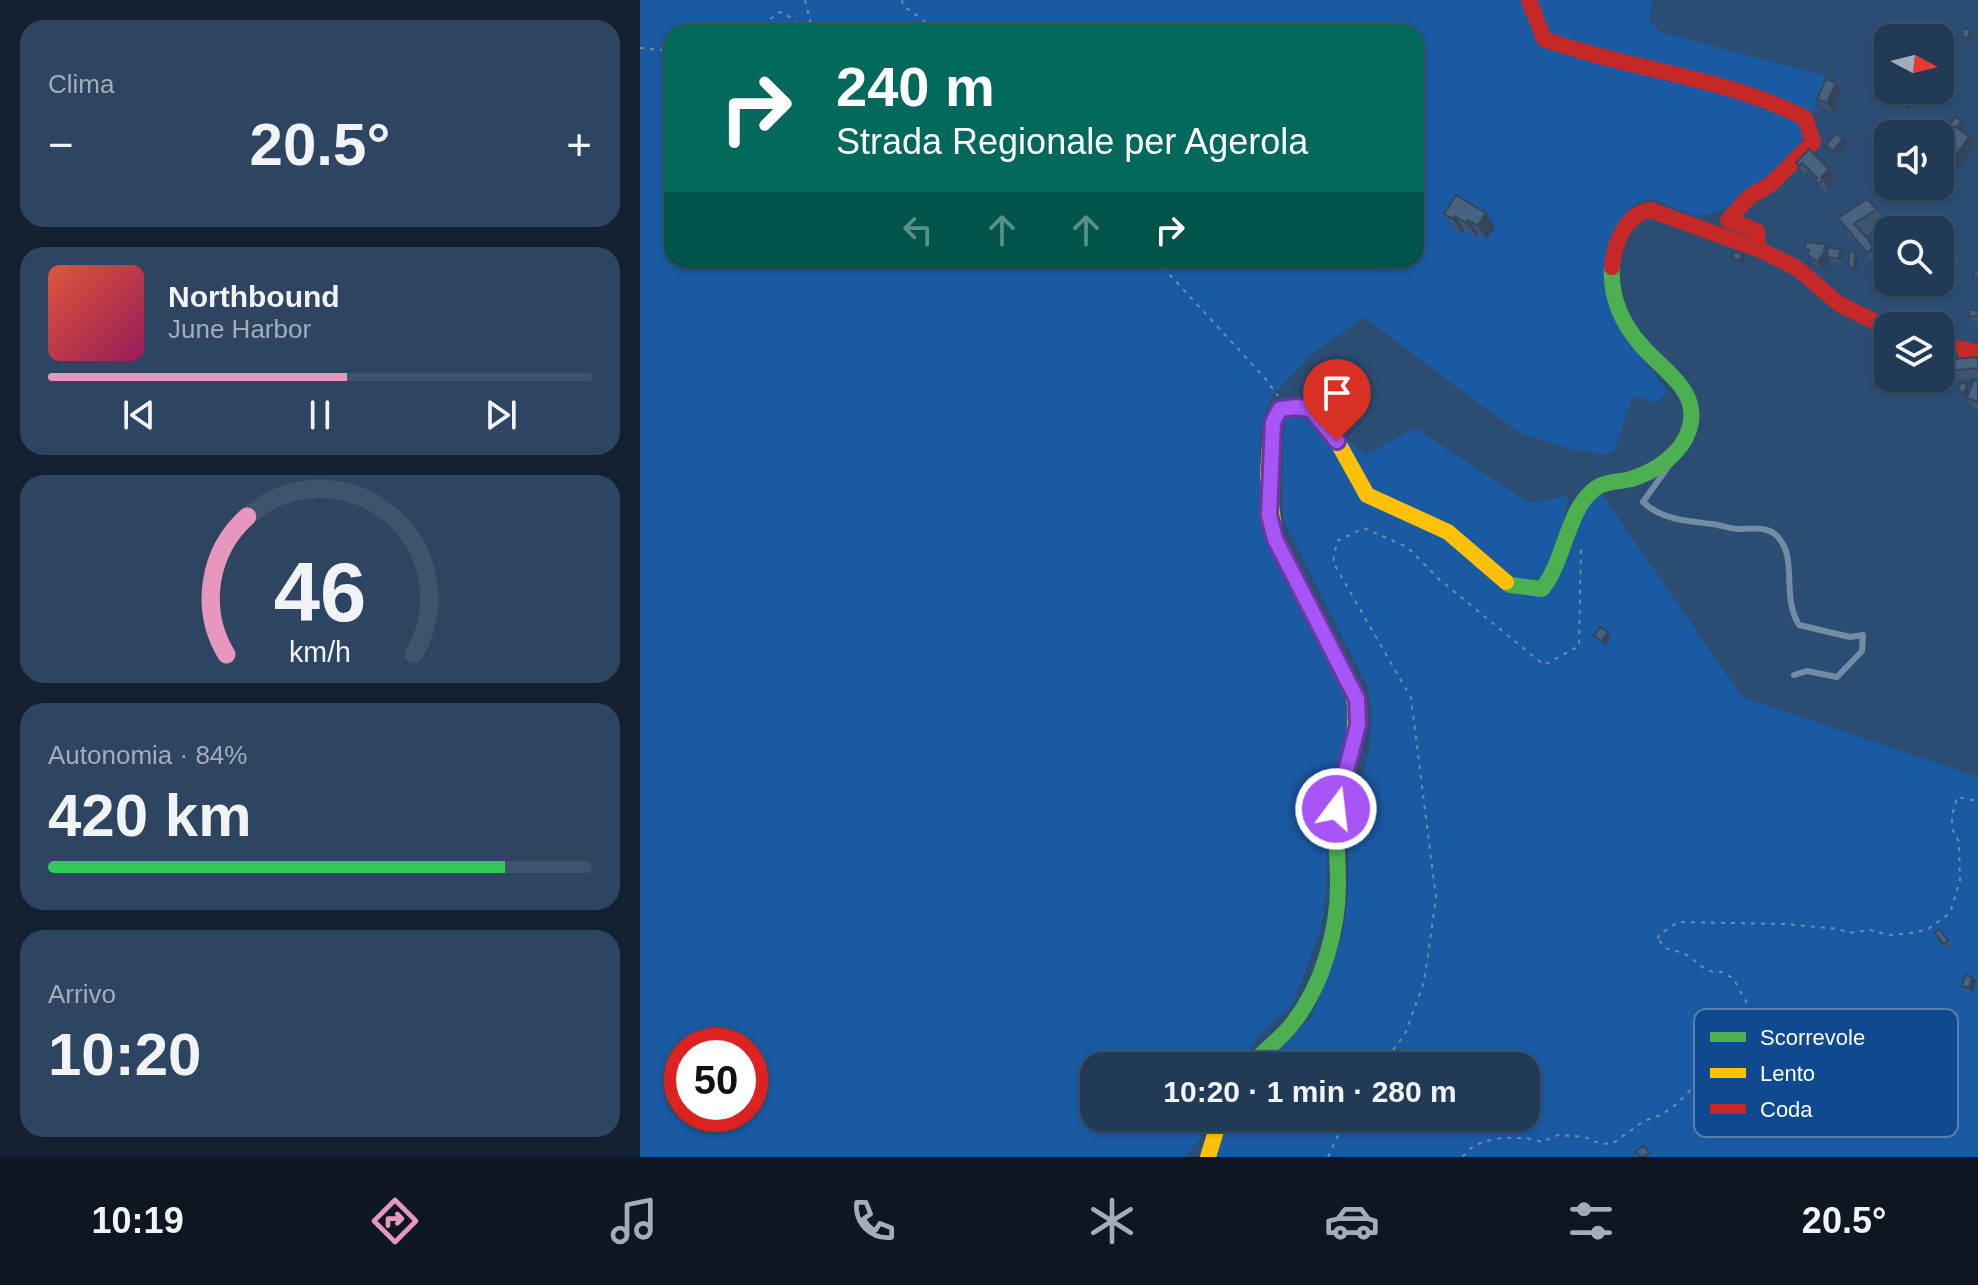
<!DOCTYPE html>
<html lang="it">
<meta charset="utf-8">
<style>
body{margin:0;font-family:Helvetica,sans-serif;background:#2d4560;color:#f1f3f6;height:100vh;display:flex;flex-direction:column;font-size:30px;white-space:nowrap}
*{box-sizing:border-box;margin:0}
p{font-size:26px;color:#a2adb9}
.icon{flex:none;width:44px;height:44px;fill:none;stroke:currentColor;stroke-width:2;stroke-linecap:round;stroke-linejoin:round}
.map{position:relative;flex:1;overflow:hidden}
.panel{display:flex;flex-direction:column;gap:20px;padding:20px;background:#12202f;width:640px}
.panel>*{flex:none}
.banner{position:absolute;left:24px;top:24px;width:760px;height:244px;border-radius:24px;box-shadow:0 2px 6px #0004,0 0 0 2px #3e546c;background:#00695c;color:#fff;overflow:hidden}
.needle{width:52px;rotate:97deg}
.tools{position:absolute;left:1234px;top:24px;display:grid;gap:16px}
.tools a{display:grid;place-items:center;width:80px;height:80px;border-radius:16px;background:#213a56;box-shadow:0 2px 6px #0004,0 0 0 2px #3e546c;font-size:40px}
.speed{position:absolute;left:24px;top:1028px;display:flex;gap:16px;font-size:40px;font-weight:700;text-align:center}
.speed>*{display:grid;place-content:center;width:104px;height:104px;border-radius:50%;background:#213a56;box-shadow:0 2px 6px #0004,0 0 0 2px #3e546c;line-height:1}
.speed .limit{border:12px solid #d22;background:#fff;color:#111}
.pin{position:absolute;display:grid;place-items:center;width:68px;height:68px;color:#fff;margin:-82px -34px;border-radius:50% 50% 50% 0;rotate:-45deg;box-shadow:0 0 8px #0007}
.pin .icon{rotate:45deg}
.me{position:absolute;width:88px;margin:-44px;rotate:15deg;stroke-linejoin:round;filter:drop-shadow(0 0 6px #0008)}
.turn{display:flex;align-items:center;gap:28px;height:168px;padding:0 40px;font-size:36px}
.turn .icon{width:104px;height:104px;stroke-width:2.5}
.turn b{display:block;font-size:56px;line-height:68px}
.lanes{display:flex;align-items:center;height:76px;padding:0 40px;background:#0003;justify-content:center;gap:40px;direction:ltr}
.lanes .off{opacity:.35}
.big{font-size:60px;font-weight:800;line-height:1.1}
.panel .card{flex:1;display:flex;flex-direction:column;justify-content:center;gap:12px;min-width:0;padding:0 28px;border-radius:24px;background:#2d4560}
.panel .dial{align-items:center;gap:0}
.dial svg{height:208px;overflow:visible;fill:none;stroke:#3e546c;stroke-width:7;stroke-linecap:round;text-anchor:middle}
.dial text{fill:#f1f3f6;stroke:none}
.song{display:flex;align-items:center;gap:24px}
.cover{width:96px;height:96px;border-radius:12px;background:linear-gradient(135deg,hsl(10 70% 55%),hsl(330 70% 35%))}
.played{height:8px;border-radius:4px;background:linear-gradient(90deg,#e797bd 55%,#3e546c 55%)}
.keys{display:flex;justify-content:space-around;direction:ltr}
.heat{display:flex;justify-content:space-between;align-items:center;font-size:44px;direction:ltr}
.charge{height:12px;border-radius:6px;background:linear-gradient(90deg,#34c759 84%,#3e546c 0)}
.trip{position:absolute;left:440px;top:1052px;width:460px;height:80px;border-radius:24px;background:#213a56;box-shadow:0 2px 6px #0004,0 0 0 2px #3e546c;font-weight:800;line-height:80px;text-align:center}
.tabs{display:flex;height:128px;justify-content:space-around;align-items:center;background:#0d1722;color:#a2adb9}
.tabs .icon{width:56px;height:56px}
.tabs .active{color:#e797bd}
.tabs b{font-size:36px;color:#f1f3f6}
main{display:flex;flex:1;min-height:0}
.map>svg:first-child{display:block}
.green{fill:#195aa3;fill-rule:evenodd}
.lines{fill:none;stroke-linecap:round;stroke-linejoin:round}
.path{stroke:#738ca6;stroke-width:2;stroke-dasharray:4 6;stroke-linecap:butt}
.lane{stroke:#738ca6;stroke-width:6}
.fast{stroke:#4caf50;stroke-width:16}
.slow{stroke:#ffc107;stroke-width:16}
.jam{stroke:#c62828;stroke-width:16}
.wall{fill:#3e546f}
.shaded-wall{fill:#32455a}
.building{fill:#486281;stroke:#32455a;stroke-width:2}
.route-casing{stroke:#6d37a1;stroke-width:20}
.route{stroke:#a855f7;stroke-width:14}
.key{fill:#0f4a90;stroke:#5780b1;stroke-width:2}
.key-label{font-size:22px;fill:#fff}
</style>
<main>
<section class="panel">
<div class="card"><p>Clima</p>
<div class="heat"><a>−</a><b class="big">20.5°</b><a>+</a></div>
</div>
<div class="card">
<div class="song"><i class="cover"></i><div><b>Northbound</b><p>June Harbor</p></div></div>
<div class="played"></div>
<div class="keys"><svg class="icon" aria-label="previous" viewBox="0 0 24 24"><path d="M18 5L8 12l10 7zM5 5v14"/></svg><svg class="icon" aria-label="pause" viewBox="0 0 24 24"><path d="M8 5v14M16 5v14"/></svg><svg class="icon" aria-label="next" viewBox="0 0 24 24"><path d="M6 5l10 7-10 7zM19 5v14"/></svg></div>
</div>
<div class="card dial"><svg viewBox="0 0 100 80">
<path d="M14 69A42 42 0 1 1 86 69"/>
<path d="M14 69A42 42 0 0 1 22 16" stroke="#e797bd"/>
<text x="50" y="56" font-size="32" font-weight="700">46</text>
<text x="50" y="72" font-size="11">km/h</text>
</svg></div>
<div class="card"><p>Autonomia · 84%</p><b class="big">420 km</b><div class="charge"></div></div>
<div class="card"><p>Arrivo</p><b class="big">10:20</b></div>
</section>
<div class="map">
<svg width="1338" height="1157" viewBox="0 0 1338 1157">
<rect width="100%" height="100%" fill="#2c4d73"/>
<!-- green -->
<path class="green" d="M0,0H1013L1009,20L1020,32L1186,76C1178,95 1164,140 1153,155C1136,177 1086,217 1057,215C1036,214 1021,192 999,202C985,209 981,221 974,235C943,296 994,346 1028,392L1016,402L992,396L974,452L966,455L930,449L883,434L842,406L724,317L670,355L630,398L623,419L620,442V523L626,539L706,694L710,710L708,745L688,810L686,893L681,928L653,1004L618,1037L597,1066H454V1118H568L559,1140L545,1157H0ZM32,32H776V260H32ZM42,1046H110V1114H42Z
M646,408L671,409L726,455L775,428L890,503L928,496L914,572L957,487L1102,697L1338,777V1157H574L592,1118H886V1066H625L635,1052L672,1017L703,934L708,894L710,813L730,749L732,708L727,686L643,519V442Z"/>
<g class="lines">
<!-- path -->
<path class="path" d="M165,0L173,32
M262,0L263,6L281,18L294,32
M104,32L113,31L140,12L150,17L167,32
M0,48L32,51
M26,126L32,127
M516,260L624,377L638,396
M741,1066L765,1034L784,982L796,898L771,698L693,562L697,541L724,528L767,547L800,580L904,665L939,646L941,545
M688,1157L706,1118
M823,1157C834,1136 881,1134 902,1142L918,1135L945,1137L961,1144L973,1143L1004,1121L1021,1115L1034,1106L1058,1083C1078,1079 1081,1058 1092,1043C1099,1034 1108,1026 1115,1018L1093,978L1081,972L1068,971L1044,953L1024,948L1020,941L1017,942L1019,935L1038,922L1144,924L1199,929L1208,933L1230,930L1249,935L1273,933L1288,929L1310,913L1320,881L1319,842L1312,828V816L1317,797L1338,801"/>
<!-- lane -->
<path class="lane" d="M1030,464L1003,502C1022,520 1047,521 1072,524C1080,525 1088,528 1097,529C1111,529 1127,525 1138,537C1158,559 1141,596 1159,625L1210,637L1223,635L1222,651L1197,677L1167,671L1154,675"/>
<!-- fast -->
<path class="fast" d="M866,582L870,585L902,589C925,561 927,508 956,488C966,481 979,482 991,479C1015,472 1041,454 1049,430C1062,391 1022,370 1001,345C982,323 970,296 972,267
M610,1066C623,1051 641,1039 653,1023C682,986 698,931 698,885C698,843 692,818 704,776"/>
<!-- slow -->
<path class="slow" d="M704,776C714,744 720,717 711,684L635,539L628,476L630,443L636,414L652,407L671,409L697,441L727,495L808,532L866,582
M568,1157L580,1118"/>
<!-- jam -->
<path class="jam" d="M889,0L904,39C990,70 1082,76 1165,118L1173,142L1131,184L1109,197L1088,220L1117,231L1118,249
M972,267C974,244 985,214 1010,210L1118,249L1157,268L1199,304L1248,328
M1300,344L1338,353"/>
</g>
<!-- wall -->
<path class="wall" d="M1196,83L1202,92L1193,112L1184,108L1177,99Z
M1257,104L1271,106L1268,112L1260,109Z
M1321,120L1324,125L1321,131L1336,146L1318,169L1303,158L1300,161V143L1312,128L1310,125Z
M1169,149L1189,169L1196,178L1187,187L1189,189L1185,193L1175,181L1176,179L1168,172L1165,175L1156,163Z
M1300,181L1304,186L1291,203L1276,191L1273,186H1300Z
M1237,209L1245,221L1259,230H1248L1243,224L1225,236L1237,252L1242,262L1248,261V282H1259L1262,288L1248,292L1242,283L1235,265L1207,232L1198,218Z
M846,213L855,227L847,239L838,233L836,237L824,230L822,233L813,227L804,214Z
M1188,248L1203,254L1202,263L1191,262L1183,271L1173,263L1167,254L1168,252L1165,249Z
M1311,249L1319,260L1310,266L1302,255Z
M1300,262L1305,270L1300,274Z
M1271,282H1289L1274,286Z
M1338,311V321H1332L1329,316Z
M1312,346L1318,355L1319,359L1338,357V378L1300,382L1298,378H1300V348Z
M1338,381V409L1333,407L1327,398L1329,394L1326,397L1317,388L1330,389Z
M1299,929L1311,946L1306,949L1295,933Z
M1336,981L1333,993L1325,990L1322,986Z"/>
<!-- shaded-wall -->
<path class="shaded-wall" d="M1330,30L1333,35L1331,42L1328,38Z
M1196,83L1202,92L1193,112L1187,103Z
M1267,102L1271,106L1268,112L1265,107Z
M1321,120L1324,125L1320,133L1317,128Z
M1329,137L1336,146L1322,165L1315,156Z
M1203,139L1206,143L1196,156L1193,151Z
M1318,160L1322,165L1318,169L1315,165Z
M1189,169L1196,178L1187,187L1181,178Z
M1300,181L1304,186L1291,203L1285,194L1291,186H1300Z
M846,213L855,227L847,239L838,226Z
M815,216L824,230L822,233L813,219Z
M828,220L838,233L836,237L826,223Z
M1185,244L1192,253L1188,258L1191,262L1183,271L1177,262Z
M1200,249L1203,254L1202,263L1199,259Z
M1215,252L1218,257L1217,274L1214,269Z
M1102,254L1105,258L1102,265L1099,260Z
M1312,346L1318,355L1321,368L1315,359Z
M1328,386L1331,391L1326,397L1323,393Z
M968,632L971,637L965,645L962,641Z
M1332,977L1336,981L1333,993L1329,988Z
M1095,1121L1098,1126L1092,1132L1089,1127Z"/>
<!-- building -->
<path class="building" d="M1324,28L1330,30L1328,38L1322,36Z
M1186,79L1196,83L1187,103L1177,99Z
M1259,99L1267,102L1265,107L1257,104Z
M1314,117L1321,120L1317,128L1314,126L1313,127L1310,125Z
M1314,126L1329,137L1315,156L1300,145V143Z
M1196,133L1203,139L1193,151L1186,145Z
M1169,149L1189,169L1181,178L1183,180L1178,184L1175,181L1177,178L1162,163L1159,166L1156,163Z
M1303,149L1318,160L1315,165L1300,154Z
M1275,186H1291L1285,194Z
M816,195L846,213L838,226L828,220L826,223L815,216L813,219L804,214Z
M1227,199L1237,209L1214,224L1228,239L1233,248L1227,253L1198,218Z
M1247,219L1259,230H1249L1243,224Z
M1166,242L1185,244L1184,253L1177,262L1167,254L1169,250L1165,249Z
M1188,248L1200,249L1199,259L1187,257Z
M1311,249L1316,256L1307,262L1302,255Z
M1095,251L1102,254L1099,260L1092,258Z
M1210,251L1215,252L1214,269L1208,264Z
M1247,260L1248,281L1242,283L1235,265Z
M1338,270V277H1334V272Z
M1330,309L1338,311V317L1329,316Z
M1312,346L1315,359L1338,357V368L1300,372V348Z
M1334,379L1338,381V402L1327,398Z
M1322,382L1328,386L1323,393L1317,388Z
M960,627L968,632L962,641L954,636Z
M1299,929L1308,941L1303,944L1295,933Z
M1325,975L1332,977L1329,988L1322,986Z
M1004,1146L1009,1153L1003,1157H1000L996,1151Z"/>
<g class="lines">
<defs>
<path id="route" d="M696,809L718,725L717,699L635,539L629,515L633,422L640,409L656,407L671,409L697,441"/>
</defs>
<!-- route casing -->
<use href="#route" class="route-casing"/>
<!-- route -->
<use href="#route" class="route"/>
</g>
<!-- legend -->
<rect x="1054" y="1009" width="264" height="128" rx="12" class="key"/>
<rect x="1070" y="1032" width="36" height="10" fill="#4caf50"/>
<rect x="1070" y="1068" width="36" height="10" fill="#ffc107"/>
<rect x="1070" y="1104" width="36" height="10" fill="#c62828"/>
<g class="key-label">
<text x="1120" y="1045">Scorrevole</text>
<text x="1120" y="1081">Lento</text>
<text x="1120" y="1117">Coda</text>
</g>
</svg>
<div class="tools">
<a><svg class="needle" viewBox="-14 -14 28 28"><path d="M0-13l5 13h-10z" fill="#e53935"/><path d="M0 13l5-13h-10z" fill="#a2adb9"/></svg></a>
<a><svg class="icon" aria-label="sound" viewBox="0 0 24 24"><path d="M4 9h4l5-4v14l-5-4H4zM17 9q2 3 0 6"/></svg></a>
<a><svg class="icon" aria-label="search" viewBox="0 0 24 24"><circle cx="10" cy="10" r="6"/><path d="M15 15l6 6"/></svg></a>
<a><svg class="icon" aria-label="layers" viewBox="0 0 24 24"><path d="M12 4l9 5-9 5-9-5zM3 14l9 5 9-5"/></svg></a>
</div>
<div class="speed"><div class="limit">50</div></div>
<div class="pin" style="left:697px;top:441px;background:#d93025"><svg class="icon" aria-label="arrive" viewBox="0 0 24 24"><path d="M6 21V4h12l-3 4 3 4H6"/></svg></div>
<svg class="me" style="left:696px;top:809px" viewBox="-20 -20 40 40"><circle r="17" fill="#a855f7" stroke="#fff" stroke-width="3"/><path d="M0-11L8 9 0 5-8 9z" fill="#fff"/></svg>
<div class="trip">10:20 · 1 min · 280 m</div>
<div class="banner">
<div class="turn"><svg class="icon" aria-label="right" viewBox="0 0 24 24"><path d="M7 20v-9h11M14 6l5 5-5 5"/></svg><div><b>240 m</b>Strada Regionale per Agerola</div></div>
<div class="lanes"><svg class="icon off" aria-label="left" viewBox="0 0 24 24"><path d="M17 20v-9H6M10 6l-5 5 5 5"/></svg><svg class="icon off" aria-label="ahead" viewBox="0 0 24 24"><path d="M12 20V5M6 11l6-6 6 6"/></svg><svg class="icon off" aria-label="ahead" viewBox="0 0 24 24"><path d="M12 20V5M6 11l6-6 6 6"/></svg><svg class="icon" aria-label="right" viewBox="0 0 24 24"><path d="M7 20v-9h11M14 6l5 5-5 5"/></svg></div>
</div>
</div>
</main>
<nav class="tabs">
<b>10:19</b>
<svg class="icon active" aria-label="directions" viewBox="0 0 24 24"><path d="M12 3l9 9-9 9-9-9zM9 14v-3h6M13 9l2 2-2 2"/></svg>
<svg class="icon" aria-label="music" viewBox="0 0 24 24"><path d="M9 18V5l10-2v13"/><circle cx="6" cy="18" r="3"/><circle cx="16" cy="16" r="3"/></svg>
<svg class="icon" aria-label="phone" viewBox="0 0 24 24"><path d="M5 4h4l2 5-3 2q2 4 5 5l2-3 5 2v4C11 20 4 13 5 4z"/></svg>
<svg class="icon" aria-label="climate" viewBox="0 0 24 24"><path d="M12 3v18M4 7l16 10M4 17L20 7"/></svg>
<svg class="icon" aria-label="car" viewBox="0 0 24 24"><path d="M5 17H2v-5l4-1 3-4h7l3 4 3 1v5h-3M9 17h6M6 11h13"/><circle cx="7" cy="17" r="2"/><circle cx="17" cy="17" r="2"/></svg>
<svg class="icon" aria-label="filters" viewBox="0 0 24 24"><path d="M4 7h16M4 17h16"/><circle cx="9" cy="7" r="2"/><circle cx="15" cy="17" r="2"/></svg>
<b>20.5°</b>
</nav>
